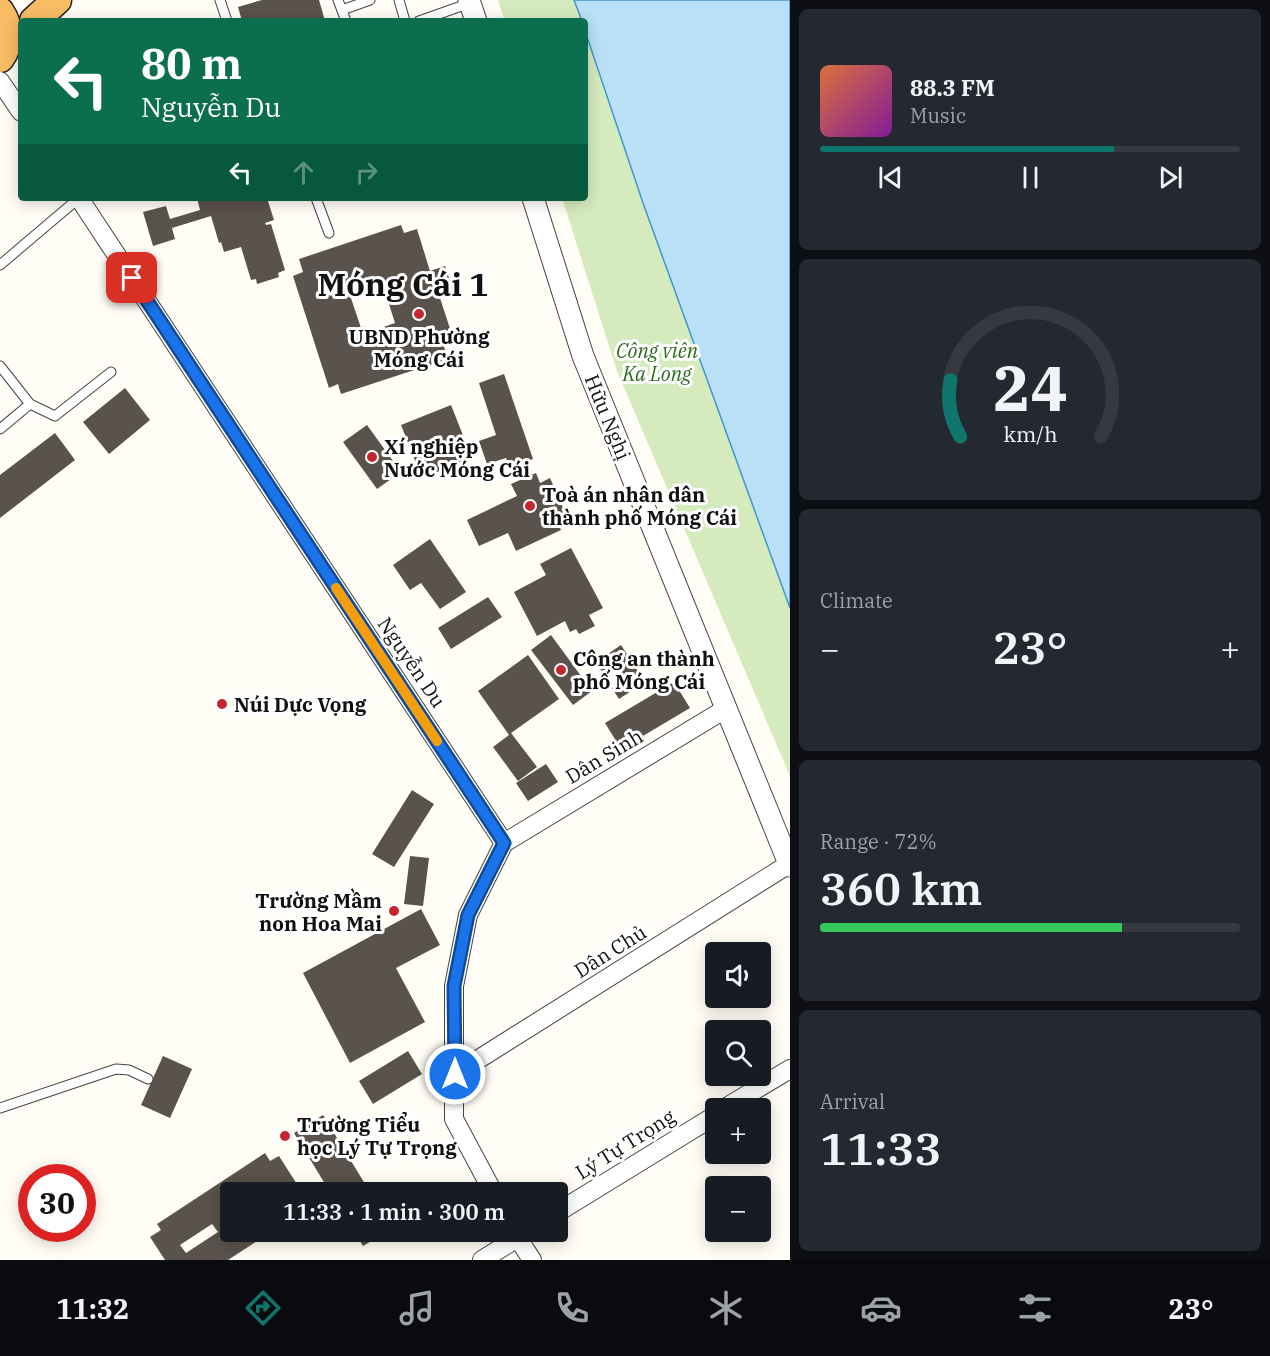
<!DOCTYPE html>
<meta charset="utf-8">
<style>
body{margin:0;font-family:"IBM Plex Serif",serif;background:#242831;color:#f1f3f6;height:100vh;display:flex;flex-direction:column;font-size:22px;white-space:nowrap}
*{box-sizing:border-box;margin:0}
p{font-size:20px;color:#9ea1a6}
.icon{flex:none;width:33px;height:33px;fill:none;stroke:currentColor;stroke-width:2;stroke-linecap:round;stroke-linejoin:round}
.map{position:relative;flex:1;overflow:hidden}
.details{display:flex;flex-direction:column;gap:9px;padding:9px;background:#0d0f14;width:480px}
.details>*{flex:none}
.hud{position:absolute;left:18px;top:18px;width:570px;height:183px;border-radius:6px;box-shadow:0 3px 15px #0003;background:#0b6e4f;color:#fff;overflow:hidden}
.tools{position:absolute;left:705px;top:942px;display:grid;gap:12px}
.tools a{display:grid;place-items:center;width:66px;height:66px;border-radius:6px;background:#171b24;box-shadow:0 3px 15px #0003;font-size:30px}
.speed{position:absolute;left:18px;top:1164px;display:flex;gap:12px;font-size:30px;font-weight:700;text-align:center}
.speed>*{display:grid;place-content:center;width:78px;height:78px;border-radius:50%;background:#171b24;box-shadow:0 3px 15px #0003;line-height:1}
.speed .limit{border:9px solid #d22;background:#fff;color:#111}
.pin{position:absolute;display:grid;place-items:center;width:51px;height:51px;color:#fff;margin:-26px;border-radius:12px;box-shadow:0 3px 9px #0006}
.me{position:absolute;width:66px;margin:-33px;rotate:0deg;stroke-linejoin:round;filter:drop-shadow(0 0 4px #0008)}
.turn{display:flex;align-items:center;gap:21px;height:126px;padding:0 24px;font-size:27px}
.turn .icon{width:78px;height:78px;stroke-width:2.5}
.turn b{display:block;font-size:42px;line-height:51px}
.lanes{display:flex;align-items:center;height:57px;padding:0 24px;background:#0003;justify-content:center;gap:30px;direction:ltr}
.lanes .off{opacity:.35}
.big{font-size:45px;font-weight:600;line-height:1.1}
.details .card{flex:1;display:flex;flex-direction:column;justify-content:center;gap:9px;min-width:0;padding:0 21px;border-radius:9px;background:#242831}
.details .dial{align-items:center;gap:0}
.dial svg{height:156px;overflow:visible;fill:none;stroke:#363941;stroke-width:7;stroke-linecap:round;text-anchor:middle}
.dial text{fill:#f1f3f6;stroke:none}
.song{display:flex;align-items:center;gap:18px}
.cover{width:72px;height:72px;border-radius:9px;background:linear-gradient(135deg,hsl(20 70% 55%),hsl(290 70% 35%))}
.played{height:6px;border-radius:3px;background:linear-gradient(90deg,#0f766e 70%,#363941 70%)}
.keys{display:flex;justify-content:space-around;direction:ltr}
.heat{display:flex;justify-content:space-between;align-items:center;font-size:33px;direction:ltr}
.charge{height:9px;border-radius:4px;background:linear-gradient(90deg,#34c759 72%,#363941 0)}
.trip{position:absolute;left:220px;top:1182px;width:348px;height:60px;border-radius:6px;background:#171b24;box-shadow:0 3px 15px #0003;font-weight:600;line-height:60px;text-align:center}
.tabs{display:flex;height:96px;justify-content:space-around;align-items:center;background:#090b0e;color:#9ea1a6}
.tabs .icon{width:42px;height:42px}
.tabs .current{color:#0f766e}
.tabs b{font-size:27px;color:#f1f3f6}
main{display:flex;flex:1;min-height:0}
.map>svg:first-child{display:block}
.green{fill:#d5ebbd}
.water{fill:#b9e0f7;stroke:#3f96cf;stroke-width:1.5}
.building{fill:#5a524d;fill-rule:evenodd}
.lines{fill:none;stroke-linecap:round;stroke-linejoin:round}
.service-casing{stroke:#444;stroke-width:11}
.minor-casing{stroke:#444;stroke-width:20}
.tertiary-casing{stroke:#444;stroke-width:23}
.trunk-casing{stroke:#222;stroke-width:31}
.service{stroke:#fff;stroke-width:9}
.minor{stroke:#fff;stroke-width:18}
.tertiary{stroke:#fff;stroke-width:21}
.trunk{stroke:#f7bc64;stroke-width:28}
.route-casing{stroke:#114b97;stroke-width:15}
.route{stroke:#1a73e8;stroke-width:10}
.slow{stroke:#f59e0b;stroke-width:10}
.poi-dot{fill:#c4262e;stroke:#fff;stroke-width:2}
.labels{text-anchor:middle;dominant-baseline:central;stroke-width:6;stroke-linejoin:round;paint-order:stroke}
.poi-label{font-size:20px;font-weight:bold;fill:#111;stroke:#fff;text-anchor:start}
.park-label{font-size:20px;font-style:italic;fill:#2f6b1f;stroke:#fff}
.street-label{font-size:20px;fill:#111;stroke:#fff}
.town-label{font-size:32px;font-weight:bold;fill:#111;stroke:#fff}
</style>
<main>
<div class="map">
<svg width="790" height="1260" viewBox="0 0 790 1260">
<rect width="100%" height="100%" fill="#fffdf5"/>
<!-- green -->
<path class="green" d="M498,0H574L582,21H505Z
M585,31L643,203L790,608V776L617,371L562,198H585Z"/>
<!-- water -->
<path class="water" d="M574,0H790V608L643,203L585,31V21H582Z"/>
<!-- building -->
<path class="building" d="M262,0H319L325,21H242L238,7Z
M197,198H267L274,220L265,223L266,225L271,224L285,270L278,273L279,277L257,284L256,279L251,280L241,247L224,252L221,242L219,243L211,216L172,228L175,239L153,246L143,212L166,206L170,219L200,210Z
M401,225L404,233L417,229L430,271L445,266L453,290L439,295L455,344L444,347L448,359L341,394L338,384L329,388L293,276L303,272L299,259ZM382,282L395,323L363,334L349,292Z
M504,374L533,459L509,467L506,458L487,464L479,441L496,435L479,383Z
M125,388L150,420L109,454L83,422Z
M451,405L472,458L422,478L401,425Z
M367,425L401,472L377,489L343,442Z
M55,433L75,460L0,518V475Z
M536,473L540,483L550,478L566,515L556,519L561,530L516,551L508,533L479,546L467,520L517,496L511,484Z
M430,539L466,592L440,609L421,583L410,590L393,565Z
M571,548L603,608L589,615L595,626L579,634L576,629L570,632L565,621L537,636L514,592L546,575L540,564Z
M488,597L502,617L451,649L438,628Z
M551,635L592,691L573,705L531,650Z
M621,645L645,682L619,699L612,688L620,683L612,670L604,675L596,662Z
M528,655L559,699L511,733L537,767L518,781L493,747L509,735L478,691Z
M674,682L690,708L621,749L605,723Z
M546,764L558,782L528,801L516,783Z
M412,790L434,804L394,867L372,854Z
M410,856L429,858L423,906L404,904Z
M421,909L440,945L396,968L425,1022L350,1063L303,973Z
M408,1051L422,1074L373,1104L359,1081Z
M163,1056L192,1069L170,1118L141,1105Z
M323,1115L370,1192H330L294,1133Z
M265,1153L270,1161L279,1156L302,1192H277L272,1185L260,1192H231V1232H271L228,1260H165L150,1237L161,1230L157,1224ZM212,1224L218,1232L186,1253L180,1245Z
M354,1232H387L363,1246Z"/>
<g class="lines">
<defs>
<path id="service" d="M220,0L227,21
M338,0L346,21
M399,0L405,21
M342,10L370,0
M419,21L470,3
M316,198L329,233
M0,265L79,198
M0,366L30,404L0,429
M30,404L55,416L111,372
M0,1108L116,1069L129,1070L148,1079"/>
<path id="minor" d="M0,81L21,112
M79,198L504,843L468,915L454,986V1119L493,1192
M504,843L727,708
M455,1074L789,864
M725,1108L790,1069
M558,1212L716,1115
M514,1232L532,1260
M482,1260L527,1232"/>
<path id="tertiary" d="M469,0L476,21
M533,198L583,356L790,866"/>
<path id="trunk" d="M0,12C10,27 10,44 0,58
M34,21L57,0"/>
</defs>
<!-- service casing -->
<use href="#service" class="service-casing"/>
<!-- minor casing -->
<use href="#minor" class="minor-casing"/>
<!-- tertiary casing -->
<use href="#tertiary" class="tertiary-casing"/>
<!-- trunk casing -->
<use href="#trunk" class="trunk-casing"/>
<!-- service -->
<use href="#service" class="service"/>
<!-- minor -->
<use href="#minor" class="minor"/>
<!-- tertiary -->
<use href="#tertiary" class="tertiary"/>
<!-- trunk -->
<use href="#trunk" class="trunk"/>
</g>
<g class="lines">
<defs>
<path id="route" d="M132,278L504,843L468,915L454,986L455,1074"/>
</defs>
<!-- route casing -->
<use href="#route" class="route-casing"/>
<!-- route -->
<use href="#route" class="route"/>
<!-- slow -->
<path class="slow" d="M336,588L437,741"/>
</g>
<!-- markers -->
<g class="poi-dot">
<circle cx="419" cy="314" r="6"/>
<circle cx="372" cy="457" r="6"/>
<circle cx="530" cy="506" r="6"/>
<circle cx="561" cy="670" r="6"/>
<circle cx="222" cy="704" r="6"/>
<circle cx="394" cy="911" r="6"/>
<circle cx="285" cy="1136" r="6"/>
</g>
<g class="labels">
<!-- poi labels -->
<g class="poi-label">
<text x="419" y="336" text-anchor="middle">UBND Phường<tspan x="419" dy="23">Móng Cái</tspan></text>
<text x="384" y="446">Xí nghiệp<tspan x="384" dy="23">Nước Móng Cái</tspan></text>
<text x="542" y="494">Toà án nhân dân<tspan x="542" dy="23">thành phố Móng Cái</tspan></text>
<text x="573" y="658">Công an thành<tspan x="573" dy="23">phố Móng Cái</tspan></text>
<text x="234" y="704">Núi Dực Vọng</text>
<text x="382" y="900" text-anchor="end">Trường Mầm<tspan x="382" dy="23">non Hoa Mai</tspan></text>
<text x="297" y="1124">Trường Tiểu<tspan x="297" dy="23">học Lý Tự Trọng</tspan></text>
</g>
<!-- park labels -->
<g class="park-label">
<text x="657" y="350">Công viên<tspan x="657" dy="23">Ka Long</tspan></text>
</g>
<!-- street labels -->
<g class="street-label">
<text transform="translate(608 417) rotate(68)">Hữu Nghị</text>
<text transform="translate(412 662) rotate(56)">Nguyễn Du</text>
<text transform="translate(604 756) rotate(-31)">Dân Sinh</text>
<text transform="translate(610 951) rotate(-32)">Dân Chủ</text>
<text transform="translate(625 1144) rotate(-32)">Lý Tự Trọng</text>
</g>
<!-- town labels -->
<g class="town-label">
<text x="403" y="284">Móng Cái 1</text>
</g>
</g>
</svg>
<div class="tools">
<a><svg class="icon" aria-label="sound" viewBox="0 0 24 24"><path d="M4 9h4l5-4v14l-5-4H4zM17 9q2 3 0 6"/></svg></a>
<a><svg class="icon" aria-label="search" viewBox="0 0 24 24"><circle cx="10" cy="10" r="6"/><path d="M15 15l6 6"/></svg></a>
<a>+</a>
<a>−</a>
</div>
<div class="speed"><div class="limit">30</div></div>
<div class="pin" style="left:132px;top:278px;background:#d93025"><svg class="icon" aria-label="arrive" viewBox="0 0 24 24"><path d="M6 21V4h12l-3 4 3 4H6"/></svg></div>
<svg class="me" style="left:455px;top:1074px" viewBox="-20 -20 40 40"><circle r="17" fill="#1a73e8" stroke="#fff" stroke-width="3"/><path d="M0-11L8 9 0 5-8 9z" fill="#fff"/></svg>
<div class="trip">11:33 · 1 min · 300 m</div>
<div class="hud">
<div class="turn"><svg class="icon" aria-label="left" viewBox="0 0 24 24"><path d="M17 20v-9H6M10 6l-5 5 5 5"/></svg><div><b>80 m</b>Nguyễn Du</div></div>
<div class="lanes"><svg class="icon" aria-label="left" viewBox="0 0 24 24"><path d="M17 20v-9H6M10 6l-5 5 5 5"/></svg><svg class="icon off" aria-label="ahead" viewBox="0 0 24 24"><path d="M12 20V5M6 11l6-6 6 6"/></svg><svg class="icon off" aria-label="right" viewBox="0 0 24 24"><path d="M7 20v-9h11M14 6l5 5-5 5"/></svg></div>
</div>
</div>
<section class="details">
<div class="card">
<div class="song"><i class="cover"></i><div><b>88.3 FM</b><p>Music</p></div></div>
<div class="played"></div>
<div class="keys"><svg class="icon" aria-label="previous" viewBox="0 0 24 24"><path d="M18 5L8 12l10 7zM5 5v14"/></svg><svg class="icon" aria-label="pause" viewBox="0 0 24 24"><path d="M8 5v14M16 5v14"/></svg><svg class="icon" aria-label="next" viewBox="0 0 24 24"><path d="M6 5l10 7-10 7zM19 5v14"/></svg></div>
</div>
<div class="card dial"><svg viewBox="0 0 100 80">
<path d="M14 69A42 42 0 1 1 86 69"/>
<path d="M14 69A42 42 0 0 1 9 40" stroke="#0f766e"/>
<text x="50" y="56" font-size="32" font-weight="700">24</text>
<text x="50" y="72" font-size="11">km/h</text>
</svg></div>
<div class="card"><p>Climate</p>
<div class="heat"><a>−</a><b class="big">23°</b><a>+</a></div>
</div>
<div class="card"><p>Range · 72%</p><b class="big">360 km</b><div class="charge"></div></div>
<div class="card"><p>Arrival</p><b class="big">11:33</b></div>
</section>
</main>
<nav class="tabs">
<b>11:32</b>
<svg class="icon current" aria-label="directions" viewBox="0 0 24 24"><path d="M12 3l9 9-9 9-9-9zM9 14v-3h6M13 9l2 2-2 2"/></svg>
<svg class="icon" aria-label="music" viewBox="0 0 24 24"><path d="M9 18V5l10-2v13"/><circle cx="6" cy="18" r="3"/><circle cx="16" cy="16" r="3"/></svg>
<svg class="icon" aria-label="phone" viewBox="0 0 24 24"><path d="M5 4h4l2 5-3 2q2 4 5 5l2-3 5 2v4C11 20 4 13 5 4z"/></svg>
<svg class="icon" aria-label="climate" viewBox="0 0 24 24"><path d="M12 3v18M4 7l16 10M4 17L20 7"/></svg>
<svg class="icon" aria-label="car" viewBox="0 0 24 24"><path d="M5 17H2v-5l4-1 3-4h7l3 4 3 1v5h-3M9 17h6M6 11h13"/><circle cx="7" cy="17" r="2"/><circle cx="17" cy="17" r="2"/></svg>
<svg class="icon" aria-label="filters" viewBox="0 0 24 24"><path d="M4 7h16M4 17h16"/><circle cx="9" cy="7" r="2"/><circle cx="15" cy="17" r="2"/></svg>
<b>23°</b>
</nav>
